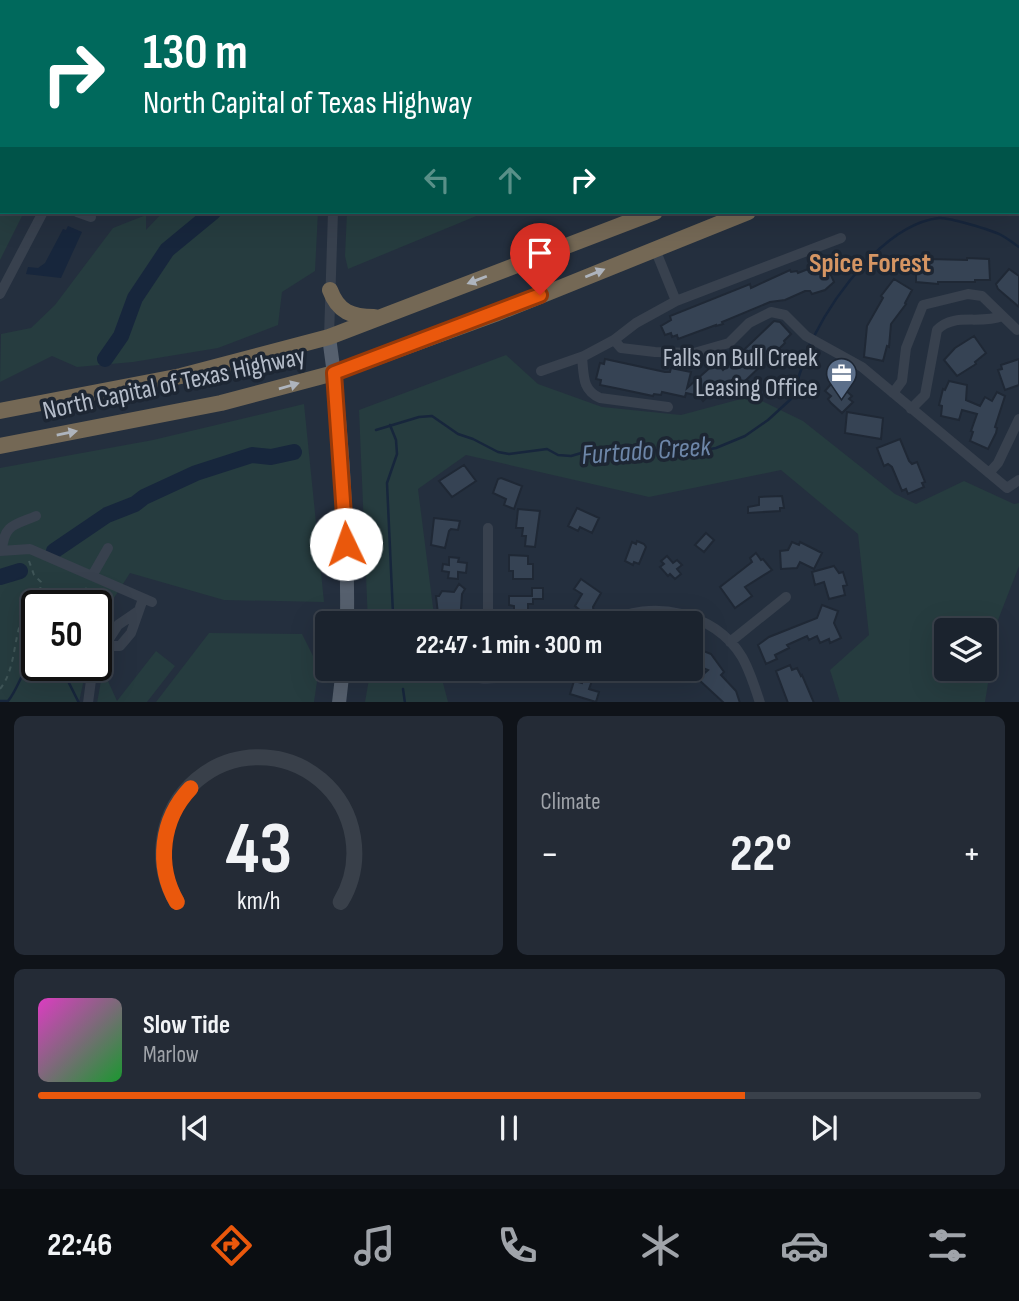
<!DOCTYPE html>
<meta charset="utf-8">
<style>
body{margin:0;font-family:"Sofia Sans Condensed",sans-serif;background:#242b36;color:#f1f3f6;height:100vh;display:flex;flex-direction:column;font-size:26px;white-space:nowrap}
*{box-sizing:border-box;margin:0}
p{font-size:23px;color:#a0a4aa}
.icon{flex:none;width:38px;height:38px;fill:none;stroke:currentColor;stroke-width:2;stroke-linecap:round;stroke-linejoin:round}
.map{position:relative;height:702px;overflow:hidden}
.panel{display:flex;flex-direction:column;gap:14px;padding:14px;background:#0f1319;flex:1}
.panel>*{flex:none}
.guide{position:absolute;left:0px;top:0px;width:1020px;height:214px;box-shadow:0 7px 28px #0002,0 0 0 2px #39404a;background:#00695c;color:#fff;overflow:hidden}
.controls{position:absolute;left:934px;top:618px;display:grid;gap:14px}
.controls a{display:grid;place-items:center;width:63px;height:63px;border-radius:7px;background:#1b232e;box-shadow:0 7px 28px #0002,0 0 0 2px #39404a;font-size:35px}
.speed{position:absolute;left:21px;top:590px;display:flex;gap:14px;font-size:35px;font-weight:700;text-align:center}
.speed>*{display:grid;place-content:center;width:91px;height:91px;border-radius:50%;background:#1b232e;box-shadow:0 7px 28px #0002,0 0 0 2px #39404a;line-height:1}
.speed .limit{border:4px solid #111;border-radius:10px;background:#fff;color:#111}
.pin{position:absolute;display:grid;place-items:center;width:60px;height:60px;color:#fff;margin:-72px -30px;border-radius:50% 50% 50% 0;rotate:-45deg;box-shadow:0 0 7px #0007}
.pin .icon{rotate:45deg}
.me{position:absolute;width:77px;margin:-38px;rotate:357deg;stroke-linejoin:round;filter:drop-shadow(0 0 5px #0008)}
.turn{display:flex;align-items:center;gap:24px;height:147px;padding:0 28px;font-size:32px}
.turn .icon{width:91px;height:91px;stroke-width:2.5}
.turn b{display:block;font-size:49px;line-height:60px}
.lanes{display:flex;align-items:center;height:66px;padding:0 28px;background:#0003;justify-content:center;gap:35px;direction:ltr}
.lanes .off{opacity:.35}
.big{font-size:52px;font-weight:700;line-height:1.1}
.panel .tile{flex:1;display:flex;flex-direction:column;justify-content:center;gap:10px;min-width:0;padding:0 24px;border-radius:10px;background:#242b36}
.panel .dial{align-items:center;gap:0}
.dial svg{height:182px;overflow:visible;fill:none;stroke:#39404a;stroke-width:7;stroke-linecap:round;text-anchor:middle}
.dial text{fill:#f1f3f6;stroke:none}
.song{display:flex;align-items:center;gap:21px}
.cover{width:84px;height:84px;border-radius:10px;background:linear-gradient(135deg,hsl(310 70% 55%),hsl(130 70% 35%))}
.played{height:7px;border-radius:4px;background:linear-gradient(90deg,#ea580c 75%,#39404a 75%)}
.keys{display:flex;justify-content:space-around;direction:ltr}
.heat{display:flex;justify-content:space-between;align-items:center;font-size:38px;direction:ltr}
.panel .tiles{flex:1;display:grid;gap:14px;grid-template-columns:1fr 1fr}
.tile:last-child{grid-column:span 2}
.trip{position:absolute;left:315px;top:611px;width:388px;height:70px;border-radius:7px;background:#1b232e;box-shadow:0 7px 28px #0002,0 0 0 2px #39404a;font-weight:700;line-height:70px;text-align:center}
.tab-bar{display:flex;height:112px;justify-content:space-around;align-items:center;background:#0b0e12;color:#a0a4aa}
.tab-bar .icon{width:49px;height:49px}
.tab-bar .on{color:#ea580c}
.tab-bar b{font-size:32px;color:#f1f3f6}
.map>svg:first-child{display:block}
.green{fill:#263c3f;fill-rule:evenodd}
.water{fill:#17263c}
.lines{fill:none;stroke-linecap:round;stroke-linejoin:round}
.stream{stroke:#17263c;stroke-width:2.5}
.river{stroke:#17263c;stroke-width:16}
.building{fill:#364354;stroke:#1f2835;stroke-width:2}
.path{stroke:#3f5557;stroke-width:2;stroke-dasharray:5 5;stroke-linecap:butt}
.minor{stroke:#38414e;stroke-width:10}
.major{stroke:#56606e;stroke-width:14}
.highway{stroke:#746855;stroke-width:16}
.oneway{fill:#aeb4bd}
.route-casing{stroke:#983908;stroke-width:18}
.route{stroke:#ea580c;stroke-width:12}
.labels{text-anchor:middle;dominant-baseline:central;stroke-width:7;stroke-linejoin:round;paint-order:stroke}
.poi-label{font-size:26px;fill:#b4bcc9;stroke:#1d2633;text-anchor:end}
.street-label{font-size:26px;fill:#b4bcc9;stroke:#1d2633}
.neighbourhood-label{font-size:28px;font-weight:bold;fill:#d59563;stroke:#1d2633}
.water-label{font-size:28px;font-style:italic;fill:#6d86a8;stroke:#1d2633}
</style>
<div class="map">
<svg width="1019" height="703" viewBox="0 0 1019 703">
<rect width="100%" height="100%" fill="#242f3e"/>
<!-- green -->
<path class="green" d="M0,0H132L2,2V212H24L0,260Z
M515,0H798L513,2Z
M163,212H318L315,271L282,292L278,325L218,348L133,362L77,367L52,356L0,382L1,334L31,328L55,305L113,228L146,215V230Z
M347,212H486L348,269L345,256Z
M506,355L538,384L602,407L681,415L752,396L803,421L895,494L916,504L964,481L1014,504L1019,503V566L998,620L985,702H840L830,670L869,635L858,534L781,470L649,497L466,455L418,489L435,623H368L359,410ZM947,630H985V668H947Z
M304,404L324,602L224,600L130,573L112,601L96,641V606H37V665H87L79,702L0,703V468L153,440Z
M209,633L302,634L319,668L314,702H156Z
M156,651L175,666L147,702L97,703L101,681H108L117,701Z
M390,669H409L443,683L448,702H365L370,673Z"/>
<!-- water -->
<path class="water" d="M68,226L82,232L61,278L26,274L28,267L38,268L45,263L63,229L66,230Z"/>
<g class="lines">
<!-- stream -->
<path class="stream" d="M813,338C835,294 886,224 939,218C948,217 991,230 1001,235C1007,238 1013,243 1019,247
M390,425L396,440L397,454L387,483L393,614
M376,430L419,417L432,416L458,434L473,439L498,452L509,454L547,449L558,455L571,456L595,449L625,446L684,454L716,448L745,436L768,420L791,399L810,344
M60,665L79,703
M403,689L405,703
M0,701H8C19,688 22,667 37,657"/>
<!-- river -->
<path class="river" d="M600,0V2
M105,359L121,336L135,298L167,250L213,212
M54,551L107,515L135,504L144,497L196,473L252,455L271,457L294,452
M0,577L20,571"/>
</g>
<!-- building -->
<path class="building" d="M967,258L989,259L990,280H975V282H938V284L916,282V263L918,261H931L930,259L967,260Z
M821,264L822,268L827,266L834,282L825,290L812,294L810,291H805L785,300L770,302L722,322L723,324L716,326V325L678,339L677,335L672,337L671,333L665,335L661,326L671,320L670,316L750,284L751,288L790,270L791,272L797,271L798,273Z
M1009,269L1019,276V307L998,289L996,284Z
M894,279L912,290L905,303L906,304L891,324L889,347L887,346L883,361L864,357L867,326L883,298L881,296Z
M774,321L780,322L791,334L784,341L785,343L744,382L738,385L733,379L715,396L712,393L703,401L699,396L686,393L685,397L662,392L661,395L654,394L653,396L620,389L600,385L601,380L596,379L600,363L604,364L605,359L665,372H670L671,368L691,372L687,388L713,365L715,367L718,364L723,370Z
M974,336L986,353L975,362L976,364L957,376L944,360L955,348Z
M1019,359V385L1005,390L998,370L1002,369L1001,365Z
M949,381L967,385L966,400L980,406L985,397L992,401L997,392L1005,396L995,427L997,428L996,433L988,449L970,441L973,432L971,431L977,414L962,410L959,420L941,416L942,406L939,405L943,389L945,390Z
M831,384L840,392L843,388L852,396L849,399L853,402L842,413L831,403L828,399L831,396L825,391Z
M847,412L883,418L881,439L845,433Z
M900,439L909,461L912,464L917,462L925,482L922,483L924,487L908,494L906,489L902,491L892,467L888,464L884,466L877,448Z
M464,465L476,481L452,497L439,481Z
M501,478L522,486L514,509L504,505L506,499L493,493L498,479Z
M782,496L784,508H780V511L748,513V507L759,505V497Z
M577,508L599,518L592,533L580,527L578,531L568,526Z
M518,509L540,511L535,547L525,546L526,536H522L523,528H516Z
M434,518L460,521L458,530L451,529L449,531L445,548L431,545Z
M706,533L714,540L704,552L695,545Z
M637,541L644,544L646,547L639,564L634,562L633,565L625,561L632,542L636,544Z
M792,542L799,545L800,542L822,553L814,569L800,562L797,568L781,569L780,551L788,550Z
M756,553L761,560L763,559L772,570L745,587L752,596L735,608L720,587L752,562L750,558Z
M509,555L528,556V564H533V579H513V571H509Z
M667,556L673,563L677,560L682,565L677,569L681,574L675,579L670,574L668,576L660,567L664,564L661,561Z
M449,557L459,558L458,562L467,563L466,573L458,572V579L448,578L449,572L442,571L443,564L449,565Z
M834,566L839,573L843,572L847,585L843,586L845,595L829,599L824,582L815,585L812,572Z
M581,579L601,593L593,607L594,613L586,615L575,606L582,594L574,589Z
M459,584L465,589L462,594L460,623H447V614H438L436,596H439L442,591L454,592Z
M532,588H543V599H533V604H528V612H514V606L509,605V596H532Z
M822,605L838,611L834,623L841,638L830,643L829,639L820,643L817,636L809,640L807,636L787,645L789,648L775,655L777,659L766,664L758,645L769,637L817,618Z
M691,646L711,654L724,672L721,675L736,691L740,703H724L698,679L708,670L691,663Z
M790,665L792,670L797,668L801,676L802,675L814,703H788L776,671Z
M584,668L606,669L605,679L593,678L589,689L599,692L596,702L570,694L574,681L582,683Z"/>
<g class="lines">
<!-- path -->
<path class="path" d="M29,561L34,575L41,582L39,601
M0,689C20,664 10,624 34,600C56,603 77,608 88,585"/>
<!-- minor -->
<path class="minor" d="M140,2L141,0
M317,2L321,0
M403,2L408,0
M887,2L889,0
M1018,182H1019
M77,212L91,217
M655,249L676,301L636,323L614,340L621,348L655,352L694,353L729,343L749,323L771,312L785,315L806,336L862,367L1007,488L1019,480
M0,294L43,212
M676,301L841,238
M329,337L333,212
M582,357C584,376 582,390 600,398L668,407
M541,371L584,356L614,340
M893,393L902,381L906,348L923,305L968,294L982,296L1017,330
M911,409L925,395L937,330C954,312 980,325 1002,316
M989,473L998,463L1019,419
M488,528V623
M2,550C4,524 15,525 36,516
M0,551L30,549L152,602
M92,576L108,548
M606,623C651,598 715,612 742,657C750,671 755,687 760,703
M730,642L786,597
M105,646H120L131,633L143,599
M96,659L118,625L137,612
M438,668C466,680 500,684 527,668
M88,703L93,665"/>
<!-- major -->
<path class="major" d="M329,337C343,431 348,528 347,623
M339,703L343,668"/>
<!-- highway -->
<path class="highway" d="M1018,111H1019
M1018,143H1019
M330,290C338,312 352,317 374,317
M0,411L181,376L329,337L655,212
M0,446L221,403L334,373L495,314L748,212"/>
</g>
<!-- one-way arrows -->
<defs><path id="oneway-solid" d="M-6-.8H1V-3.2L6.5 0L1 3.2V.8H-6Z" transform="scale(1.75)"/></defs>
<g class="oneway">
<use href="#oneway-solid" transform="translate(595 273) rotate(-22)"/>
<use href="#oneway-solid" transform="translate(477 280) rotate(159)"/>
<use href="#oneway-solid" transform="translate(289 386) rotate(-16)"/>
<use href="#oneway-solid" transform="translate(67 433) rotate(-11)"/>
</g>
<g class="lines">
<defs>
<path id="route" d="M346,544L334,373L540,295"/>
</defs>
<!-- route casing -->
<use href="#route" class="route-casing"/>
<!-- route -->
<use href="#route" class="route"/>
</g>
<!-- icons -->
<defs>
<symbol id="office-pin" viewBox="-11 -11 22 30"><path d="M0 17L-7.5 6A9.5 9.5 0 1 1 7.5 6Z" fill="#5c6f8a" stroke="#1d2633"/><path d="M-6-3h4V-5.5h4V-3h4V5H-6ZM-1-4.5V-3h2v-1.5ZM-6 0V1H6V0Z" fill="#fff"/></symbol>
</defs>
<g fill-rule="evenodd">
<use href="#office-pin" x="824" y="356" width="35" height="47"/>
</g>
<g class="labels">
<!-- poi labels -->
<g class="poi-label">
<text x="818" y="358">Falls on Bull Creek<tspan x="818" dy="30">Leasing Office</tspan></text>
</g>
<!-- street labels -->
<g class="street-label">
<text transform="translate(174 384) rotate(-12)">North Capital of Texas Highway</text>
</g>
<!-- neighbourhood labels -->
<g class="neighbourhood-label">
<text x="870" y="263">Spice Forest</text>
</g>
<!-- water labels -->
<g class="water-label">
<text transform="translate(646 451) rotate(-4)">Furtado Creek</text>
</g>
</g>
</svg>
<div class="controls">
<a><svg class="icon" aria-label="layers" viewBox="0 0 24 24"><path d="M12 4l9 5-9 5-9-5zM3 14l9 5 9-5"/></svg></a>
</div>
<div class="speed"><div class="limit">50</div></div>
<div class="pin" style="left:540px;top:295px;background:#d93025"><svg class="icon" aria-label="arrive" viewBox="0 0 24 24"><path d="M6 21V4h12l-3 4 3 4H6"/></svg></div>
<svg class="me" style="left:346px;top:544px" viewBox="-20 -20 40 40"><circle r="19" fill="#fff"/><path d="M0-13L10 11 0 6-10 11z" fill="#ea580c"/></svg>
<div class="trip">22:47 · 1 min · 300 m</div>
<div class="guide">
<div class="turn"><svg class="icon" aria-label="right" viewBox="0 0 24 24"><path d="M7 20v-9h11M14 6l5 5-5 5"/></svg><div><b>130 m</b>North Capital of Texas Highway</div></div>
<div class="lanes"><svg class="icon off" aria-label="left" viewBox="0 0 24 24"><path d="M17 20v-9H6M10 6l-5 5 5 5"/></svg><svg class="icon off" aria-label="ahead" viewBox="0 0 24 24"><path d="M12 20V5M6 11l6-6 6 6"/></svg><svg class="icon" aria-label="right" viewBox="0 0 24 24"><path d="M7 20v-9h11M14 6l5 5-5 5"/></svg></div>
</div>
</div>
<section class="panel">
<div class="tiles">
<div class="tile dial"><svg viewBox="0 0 100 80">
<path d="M14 69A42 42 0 1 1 86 69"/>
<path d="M14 69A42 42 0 0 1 20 19" stroke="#ea580c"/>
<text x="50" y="56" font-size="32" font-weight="700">43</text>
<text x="50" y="72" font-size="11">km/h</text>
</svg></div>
<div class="tile"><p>Climate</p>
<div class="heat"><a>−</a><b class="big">22°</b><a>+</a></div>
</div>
<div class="tile">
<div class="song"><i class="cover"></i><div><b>Slow Tide</b><p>Marlow</p></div></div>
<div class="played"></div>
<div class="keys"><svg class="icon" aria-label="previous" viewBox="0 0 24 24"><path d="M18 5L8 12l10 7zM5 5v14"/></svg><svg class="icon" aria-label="pause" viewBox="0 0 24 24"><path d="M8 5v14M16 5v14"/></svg><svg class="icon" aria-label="next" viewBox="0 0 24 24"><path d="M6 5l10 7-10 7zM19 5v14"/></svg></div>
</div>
</div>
</section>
<nav class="tab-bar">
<b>22:46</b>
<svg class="icon on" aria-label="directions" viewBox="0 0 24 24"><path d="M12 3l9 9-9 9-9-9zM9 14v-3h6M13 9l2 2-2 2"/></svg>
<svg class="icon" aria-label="music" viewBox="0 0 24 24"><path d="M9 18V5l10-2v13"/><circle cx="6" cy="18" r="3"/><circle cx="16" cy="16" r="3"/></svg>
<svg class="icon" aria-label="phone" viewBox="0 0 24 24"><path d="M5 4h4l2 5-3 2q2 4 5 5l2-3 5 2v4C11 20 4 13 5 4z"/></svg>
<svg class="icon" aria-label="climate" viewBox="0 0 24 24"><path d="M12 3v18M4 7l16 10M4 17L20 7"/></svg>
<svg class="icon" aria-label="car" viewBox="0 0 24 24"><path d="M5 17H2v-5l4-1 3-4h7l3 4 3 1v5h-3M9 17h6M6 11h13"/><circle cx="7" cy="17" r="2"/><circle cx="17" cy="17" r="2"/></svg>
<svg class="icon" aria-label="filters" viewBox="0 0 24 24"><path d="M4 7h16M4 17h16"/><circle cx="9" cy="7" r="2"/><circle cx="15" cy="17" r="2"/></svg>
</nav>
